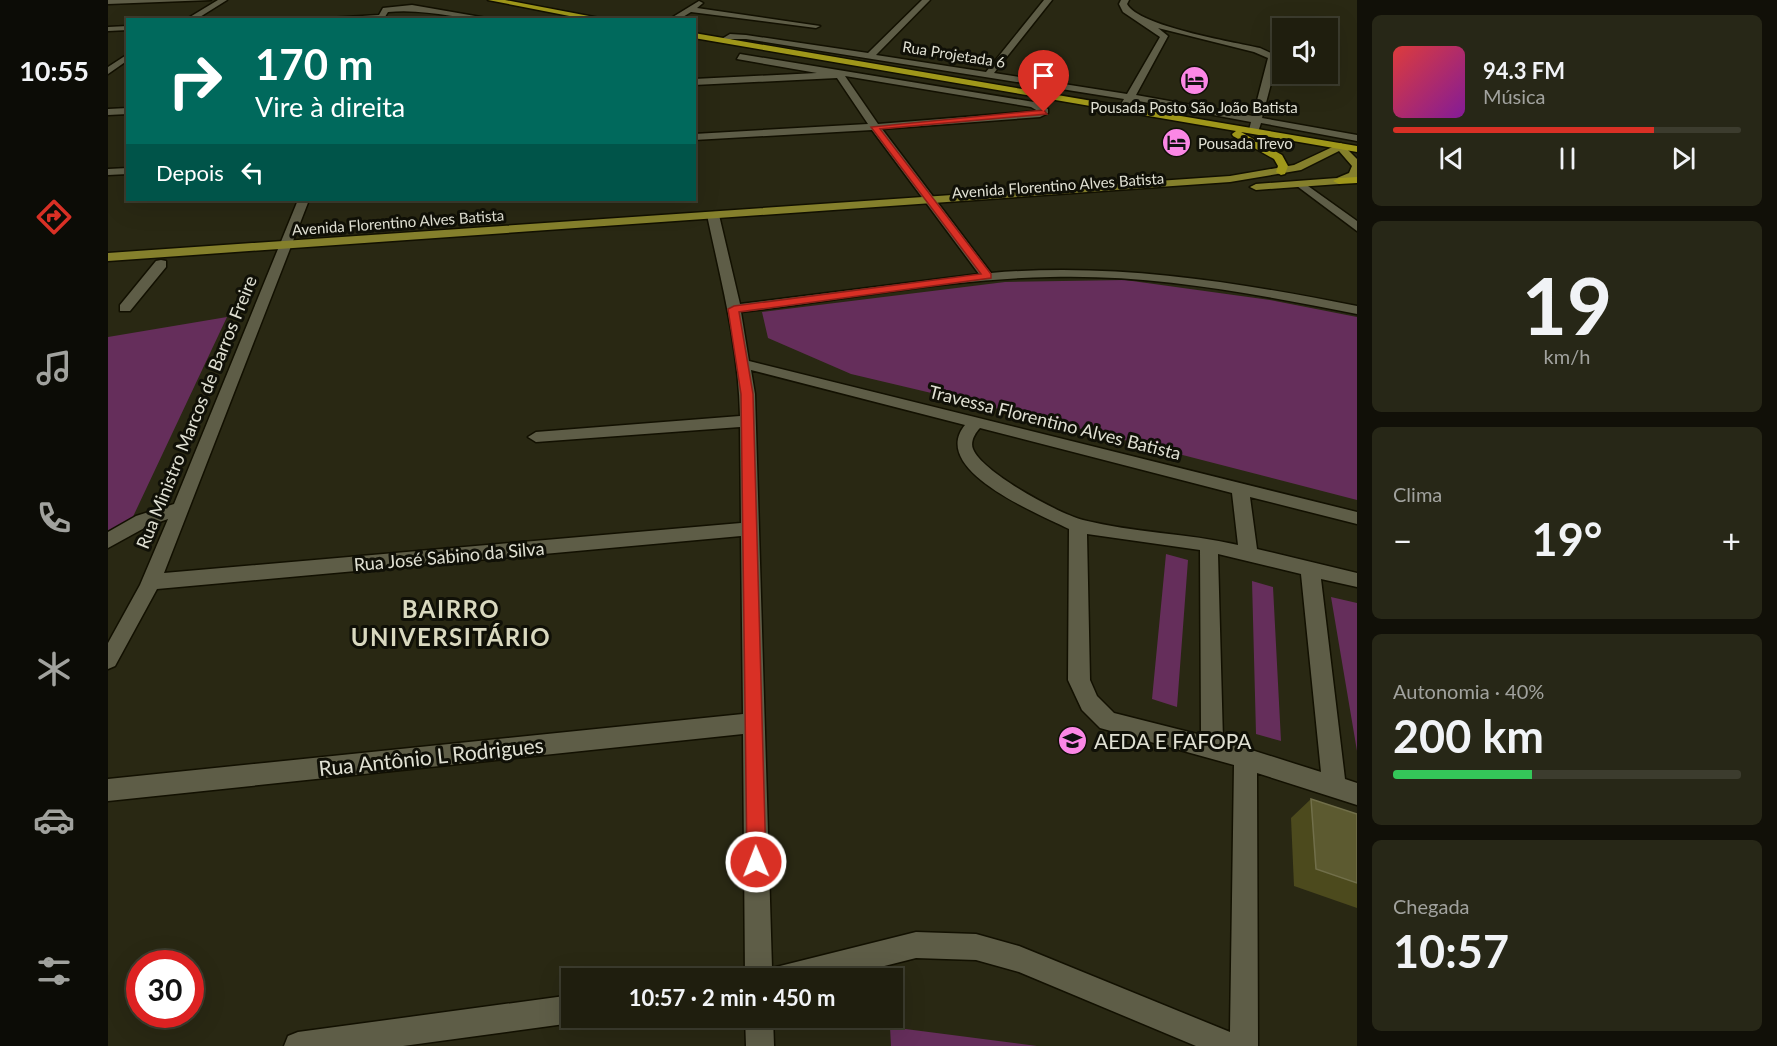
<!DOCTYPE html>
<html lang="pt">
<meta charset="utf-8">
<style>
body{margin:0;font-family:Lato,sans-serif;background:#272717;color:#f1f3f6;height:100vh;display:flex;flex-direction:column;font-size:22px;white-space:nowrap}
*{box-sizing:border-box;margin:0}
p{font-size:20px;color:#a1a29e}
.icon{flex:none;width:33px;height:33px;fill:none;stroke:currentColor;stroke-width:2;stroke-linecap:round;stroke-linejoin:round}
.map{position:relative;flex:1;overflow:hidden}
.panel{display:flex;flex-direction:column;gap:15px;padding:15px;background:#111008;width:420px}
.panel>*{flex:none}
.hud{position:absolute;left:18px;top:18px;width:570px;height:183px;border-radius:0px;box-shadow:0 6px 24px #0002,0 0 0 2px #3c3c2e;background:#00695c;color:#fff;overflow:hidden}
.buttons{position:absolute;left:1164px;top:18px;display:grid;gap:12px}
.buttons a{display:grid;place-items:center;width:66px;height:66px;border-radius:0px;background:#1f1e0e;box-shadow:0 6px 24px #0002,0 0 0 2px #3c3c2e;font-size:30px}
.speed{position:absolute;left:18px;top:950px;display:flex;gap:12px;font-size:30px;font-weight:700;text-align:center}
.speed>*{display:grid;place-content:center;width:78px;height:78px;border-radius:50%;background:#1f1e0e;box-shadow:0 6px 24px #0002,0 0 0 2px #3c3c2e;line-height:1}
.speed .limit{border:9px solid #d22;background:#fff;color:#111}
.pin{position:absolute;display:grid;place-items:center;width:51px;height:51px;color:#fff;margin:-62px -26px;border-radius:50% 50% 50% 0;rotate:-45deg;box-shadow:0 0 6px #0007}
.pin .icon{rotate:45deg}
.me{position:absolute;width:66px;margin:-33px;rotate:359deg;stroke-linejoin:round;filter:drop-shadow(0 0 4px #0008)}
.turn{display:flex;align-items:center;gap:21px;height:126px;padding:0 30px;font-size:27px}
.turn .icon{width:78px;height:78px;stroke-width:2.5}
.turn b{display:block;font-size:42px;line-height:51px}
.then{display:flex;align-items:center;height:57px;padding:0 30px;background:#0003;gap:12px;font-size:22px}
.big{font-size:45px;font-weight:700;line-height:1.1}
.panel .tile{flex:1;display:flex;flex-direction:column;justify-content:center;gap:9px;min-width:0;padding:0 21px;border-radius:9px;background:#272717}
.panel .dial{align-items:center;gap:0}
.dial b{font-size:78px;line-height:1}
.song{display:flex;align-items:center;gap:18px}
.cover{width:72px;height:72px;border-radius:9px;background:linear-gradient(135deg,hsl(0 70% 55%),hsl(290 70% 35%))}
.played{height:6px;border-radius:3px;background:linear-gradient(90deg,#d93025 75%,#3c3c2e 75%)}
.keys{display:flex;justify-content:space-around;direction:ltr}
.heat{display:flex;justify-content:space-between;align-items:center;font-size:33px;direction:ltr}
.charge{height:9px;border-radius:4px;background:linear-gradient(90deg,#34c759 40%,#3c3c2e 0)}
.trip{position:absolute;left:453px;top:968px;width:342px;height:60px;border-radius:0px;background:#1f1e0e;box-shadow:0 6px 24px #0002,0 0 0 2px #3c3c2e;font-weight:700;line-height:60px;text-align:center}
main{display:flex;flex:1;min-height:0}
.dock{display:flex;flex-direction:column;width:108px;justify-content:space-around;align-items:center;background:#0c0c06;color:#a1a29e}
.dock .icon{width:42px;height:42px}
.dock .current{color:#d93025}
.dock b{font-size:27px;color:#f1f3f6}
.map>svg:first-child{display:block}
.green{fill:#652e5b}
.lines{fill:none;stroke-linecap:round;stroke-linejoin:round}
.minor-casing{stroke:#121001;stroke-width:3}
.major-casing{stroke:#121001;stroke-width:3}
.highway-casing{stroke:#121001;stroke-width:3}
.minor{fill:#5e5d47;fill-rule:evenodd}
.major{fill:#85802c;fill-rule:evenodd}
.highway{fill:#9f971a;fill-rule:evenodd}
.wall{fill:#4c4a1d}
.building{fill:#5c5a30;stroke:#716f4a;stroke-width:1.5}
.route{fill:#d93025;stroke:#8d1f18;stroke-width:1.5}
.labels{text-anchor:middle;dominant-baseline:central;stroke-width:6;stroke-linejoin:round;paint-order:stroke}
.far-street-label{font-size:15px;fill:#e0e0d3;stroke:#101007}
.far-poi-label{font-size:15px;fill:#e0e0d3;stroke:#101007}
.street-label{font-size:18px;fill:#e0e0d3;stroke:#101007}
.near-poi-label{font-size:21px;fill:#e0e0d3;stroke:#101007;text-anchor:start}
.near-street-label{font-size:21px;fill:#e0e0d3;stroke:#101007}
.district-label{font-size:24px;font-weight:bold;letter-spacing:1.5px;fill:#d9d8bf;stroke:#101007}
</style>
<main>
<nav class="dock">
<b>10:55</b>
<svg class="icon current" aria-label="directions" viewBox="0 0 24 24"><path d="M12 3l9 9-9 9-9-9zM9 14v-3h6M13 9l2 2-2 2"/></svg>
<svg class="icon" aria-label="music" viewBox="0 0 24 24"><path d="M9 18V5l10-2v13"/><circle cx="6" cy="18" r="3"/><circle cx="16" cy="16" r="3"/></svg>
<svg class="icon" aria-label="phone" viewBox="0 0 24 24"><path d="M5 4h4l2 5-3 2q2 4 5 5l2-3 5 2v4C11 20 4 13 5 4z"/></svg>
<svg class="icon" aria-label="climate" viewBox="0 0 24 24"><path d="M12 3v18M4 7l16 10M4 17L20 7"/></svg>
<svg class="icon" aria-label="car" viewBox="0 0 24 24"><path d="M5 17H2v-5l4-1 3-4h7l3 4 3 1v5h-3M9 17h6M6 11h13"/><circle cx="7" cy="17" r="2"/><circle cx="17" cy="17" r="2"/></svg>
<svg class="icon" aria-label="filters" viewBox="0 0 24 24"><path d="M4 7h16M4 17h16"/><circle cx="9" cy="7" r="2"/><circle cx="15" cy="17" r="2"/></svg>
</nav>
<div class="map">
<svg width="1249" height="1046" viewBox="0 0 1249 1046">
<rect width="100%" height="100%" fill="#292813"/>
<!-- green -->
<path class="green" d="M1017,280L1162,300L1249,317V500L954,424L743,374L660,338L654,312L897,282Z
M119,317L14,540L0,549V337Z
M1058,554L1080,560L1069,707L1044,699Z
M1144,581L1165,587L1173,741L1148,734Z
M1223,597L1249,603V751Z
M782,1027L929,1046H783Z"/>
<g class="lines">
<defs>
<path id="minor" d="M0,0H103L0,4Z
M110,0H119L87,20H77Z
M814,0H822L768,55L878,72L936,0H944L886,73L1019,94L1052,37L1015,12L1011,4L1013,0H1021L1019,4C1030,26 1125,42 1152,48L1167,55L1166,72L1154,118L1249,135V141L1153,123L1150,132L1146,133L1141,130L1143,122L1025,100L1017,109L1012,106L1016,99L638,39H624L616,42L612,40L622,34L638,35L760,53ZM1050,28L1146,52L1160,58L1145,116L1028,95L1060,36Z
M591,1L595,3L589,8L712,26L708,28L583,12L570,20H560Z
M304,5L390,20C352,20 317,8 280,12L275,20H187L271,15L275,8Z
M20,26V30L0,31V27Z
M20,54V60L0,74V67Z
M632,54L926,102L940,109V113L932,117L774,129L883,273C1007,262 1128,282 1249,306V314C1148,294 1045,274 942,277C838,279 736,300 633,312L641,361L1249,512V524L1142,497L1149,549L1249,573V587L1213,579L1237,779L1249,783V805L1149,773L1150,1046H1088L911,972L868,960L808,958L729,978H637L635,734L0,801V779L635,714L633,536L49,589L7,666L0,669V643L32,585L60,519L40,526L0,548V532L28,516L66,504L190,200H201L56,573L633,523L632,427L428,442L420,437L428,432L632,416C631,349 613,281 599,215L601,213L611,215L632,304L871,274L764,130L586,140V134L760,124L729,78L586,85V79L709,73L629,59ZM737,76L923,107L930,111L770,124ZM643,370L857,425C820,470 931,514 961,529L960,680L974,710L992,728L1126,765L1122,1032L911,946L868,934L808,932L664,968L647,394ZM872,428L1124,493L1130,545C1079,533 1026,533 975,520C951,514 874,472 865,449C862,442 867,433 872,428ZM979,534L1092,550L1093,735L1006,713L989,696L982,680ZM1110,554L1193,574L1213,772L1115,741Z
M20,108V114L0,115V109Z
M20,168V174L0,175V169Z
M1193,181L1249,221V231L1189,186L1187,184Z
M53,260L58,261V267L22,311H12V305L48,261Z
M464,995V1017H475L464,1023L295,1046H176L180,1036L190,1032Z
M637,1017H665L666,1046H638Z"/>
<path id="major" d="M1233,143L1249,159V178L1231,184L1148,190L1142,187L1148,184L1229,178L1241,173L1244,166L1231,151L1193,170L1122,182L0,261V253L1122,176L1186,165Z"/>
<path id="highway" d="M380,0H397L502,20H482Z
M586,33L1249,146V152L1133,132L1174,155L1180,166L1177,174L1173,175L1168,172L1170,166L1166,159L1125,136L1124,134L1128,131L586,38Z
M1249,177V183L1231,184L1225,181L1231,178Z"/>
</defs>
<!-- minor casing -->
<use href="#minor" class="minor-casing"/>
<!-- major casing -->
<use href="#major" class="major-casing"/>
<!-- highway casing -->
<use href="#highway" class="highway-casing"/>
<!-- minor -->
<use href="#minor" class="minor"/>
<!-- major -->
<use href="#major" class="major"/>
<!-- highway -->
<use href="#highway" class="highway"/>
</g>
<!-- wall -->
<path class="wall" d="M1203,799L1249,814V908L1186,886L1183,818Z"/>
<!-- building -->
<path class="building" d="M1203,799L1249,814V883L1208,869Z"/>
<!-- route -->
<path class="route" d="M936,110L939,114L772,129L883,274V278L631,312L645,394L658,862L655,869L648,871L641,869L639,862L633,394L620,309L626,306L873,274L763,127Z"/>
<!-- icons -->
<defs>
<symbol id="hotel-disc" viewBox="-11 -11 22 22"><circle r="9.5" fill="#fb87e5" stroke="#101007"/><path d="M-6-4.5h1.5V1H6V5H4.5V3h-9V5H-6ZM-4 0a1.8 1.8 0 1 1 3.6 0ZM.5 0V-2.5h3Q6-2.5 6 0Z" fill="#111"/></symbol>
<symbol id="university-disc" viewBox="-11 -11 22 22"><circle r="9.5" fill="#fb87e5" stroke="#101007"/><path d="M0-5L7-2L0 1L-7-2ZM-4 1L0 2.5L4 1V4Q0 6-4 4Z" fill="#111"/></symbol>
</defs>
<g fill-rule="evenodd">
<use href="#hotel-disc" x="1070" y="64" width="33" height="33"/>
<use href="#hotel-disc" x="1052" y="126" width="33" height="33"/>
<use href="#university-disc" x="948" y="724" width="33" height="33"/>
</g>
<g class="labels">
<!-- far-street labels -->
<g class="far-street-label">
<text transform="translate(846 54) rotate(9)">Rua Projetada 6</text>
<text transform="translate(950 185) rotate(-4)">Avenida Florentino Alves Batista</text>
<text transform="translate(290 222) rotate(-4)">Avenida Florentino Alves Batista</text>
</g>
<!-- far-poi labels -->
<g class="far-poi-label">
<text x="1086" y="107">Pousada Posto São João Batista</text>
<text x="1090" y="143" text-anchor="start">Pousada Trevo</text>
</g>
<!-- street labels -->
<g class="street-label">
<text transform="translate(88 412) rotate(-68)">Rua Ministro Marcos de Barros Freire</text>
<text transform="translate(947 422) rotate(14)">Travessa Florentino Alves Batista</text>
<text transform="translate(341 556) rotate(-5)">Rua José Sabino da Silva</text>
</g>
<!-- near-poi labels -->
<g class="near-poi-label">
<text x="986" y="740">AEDA E FAFOPA</text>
</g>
<!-- near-street labels -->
<g class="near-street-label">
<text transform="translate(323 756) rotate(-6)">Rua Antônio L Rodrigues</text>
</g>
<!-- district labels -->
<g class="district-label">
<text x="343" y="608">BAIRRO<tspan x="343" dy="28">UNIVERSITÁRIO</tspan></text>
</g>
</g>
</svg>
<div class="buttons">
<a><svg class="icon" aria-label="sound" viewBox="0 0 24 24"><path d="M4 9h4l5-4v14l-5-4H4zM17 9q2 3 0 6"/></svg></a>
</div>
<div class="speed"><div class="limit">30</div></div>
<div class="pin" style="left:936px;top:112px;background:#d93025"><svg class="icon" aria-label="arrive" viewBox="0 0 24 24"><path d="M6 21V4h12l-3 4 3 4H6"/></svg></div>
<svg class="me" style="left:648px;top:862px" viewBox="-20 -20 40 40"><circle r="17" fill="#d93025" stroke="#fff" stroke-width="3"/><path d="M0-11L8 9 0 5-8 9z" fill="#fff"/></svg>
<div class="trip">10:57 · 2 min · 450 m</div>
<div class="hud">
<div class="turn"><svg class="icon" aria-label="right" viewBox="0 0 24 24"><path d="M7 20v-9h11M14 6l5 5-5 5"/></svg><div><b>170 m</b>Vire à direita</div></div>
<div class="then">Depois<svg class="icon" aria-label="left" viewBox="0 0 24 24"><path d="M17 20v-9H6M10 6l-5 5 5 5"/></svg></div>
</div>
</div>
<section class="panel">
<div class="tile">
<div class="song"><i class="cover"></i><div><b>94.3 FM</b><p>Música</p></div></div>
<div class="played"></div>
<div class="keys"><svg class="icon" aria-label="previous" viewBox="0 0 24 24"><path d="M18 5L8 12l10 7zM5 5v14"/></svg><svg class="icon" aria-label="pause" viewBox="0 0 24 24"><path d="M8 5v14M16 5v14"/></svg><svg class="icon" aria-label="next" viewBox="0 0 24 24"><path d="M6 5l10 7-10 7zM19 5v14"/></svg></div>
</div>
<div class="tile dial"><b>19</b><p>km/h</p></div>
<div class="tile"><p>Clima</p>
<div class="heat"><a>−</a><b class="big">19°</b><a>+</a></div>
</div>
<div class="tile"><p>Autonomia · 40%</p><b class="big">200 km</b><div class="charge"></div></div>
<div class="tile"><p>Chegada</p><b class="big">10:57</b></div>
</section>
</main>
